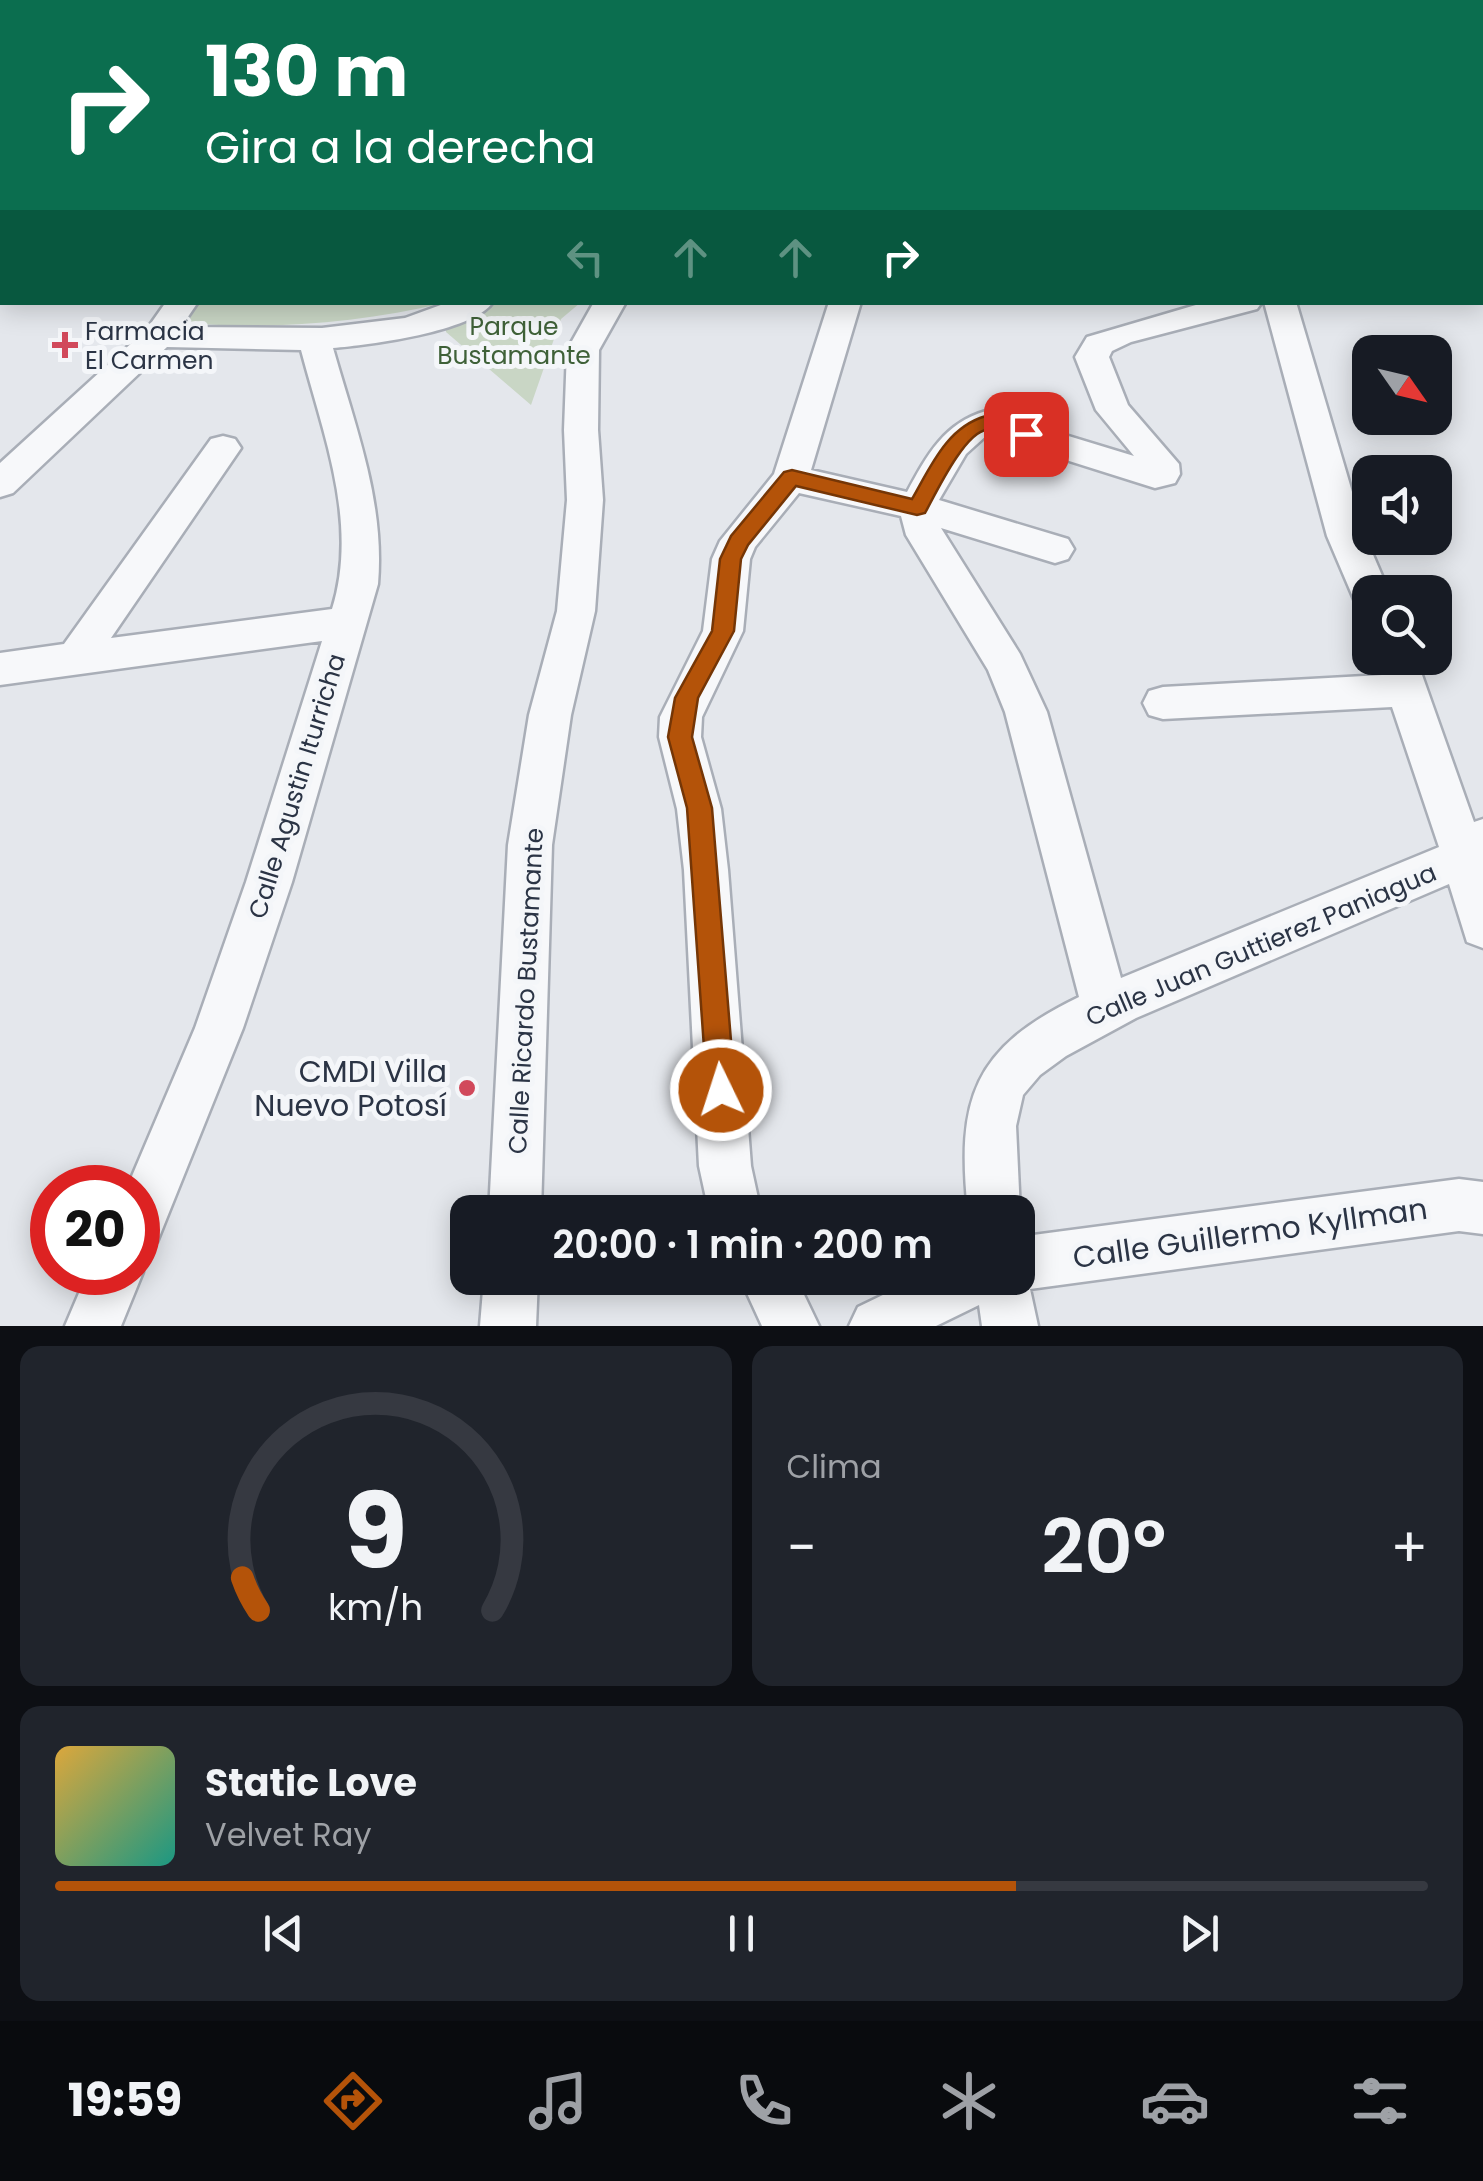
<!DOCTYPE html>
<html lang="es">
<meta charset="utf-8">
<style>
body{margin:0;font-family:Poppins,sans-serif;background:#20242c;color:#f1f3f6;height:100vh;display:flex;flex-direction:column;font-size:38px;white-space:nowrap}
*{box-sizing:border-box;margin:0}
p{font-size:32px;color:#9ea1a6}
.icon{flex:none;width:55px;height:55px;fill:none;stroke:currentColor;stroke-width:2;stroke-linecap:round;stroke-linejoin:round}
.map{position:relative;height:1326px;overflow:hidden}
.side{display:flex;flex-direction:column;gap:20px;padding:20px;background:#0d0f14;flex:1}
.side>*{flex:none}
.guide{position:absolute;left:0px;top:0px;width:1485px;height:305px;box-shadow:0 5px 25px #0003;background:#0b6e4f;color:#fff;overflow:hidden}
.needle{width:65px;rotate:124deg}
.buttons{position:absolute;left:1352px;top:335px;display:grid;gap:20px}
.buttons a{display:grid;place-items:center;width:100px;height:100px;border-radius:20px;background:#171b24;box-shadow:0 5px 25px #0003;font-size:50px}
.speed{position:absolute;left:30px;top:1165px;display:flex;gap:20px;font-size:50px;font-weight:700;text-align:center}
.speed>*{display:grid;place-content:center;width:130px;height:130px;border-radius:50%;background:#171b24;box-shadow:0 5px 25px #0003;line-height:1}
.speed .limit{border:15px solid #d22;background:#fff;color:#111}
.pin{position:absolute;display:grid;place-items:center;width:85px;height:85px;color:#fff;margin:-42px;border-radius:20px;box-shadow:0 5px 15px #0006}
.me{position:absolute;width:110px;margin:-55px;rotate:356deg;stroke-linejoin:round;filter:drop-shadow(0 0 8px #0008)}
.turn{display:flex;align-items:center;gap:35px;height:210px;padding:0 40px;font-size:45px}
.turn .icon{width:130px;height:130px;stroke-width:2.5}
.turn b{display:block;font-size:70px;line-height:85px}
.lanes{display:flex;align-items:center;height:95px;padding:0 40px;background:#0003;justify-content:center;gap:50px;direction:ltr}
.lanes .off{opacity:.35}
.big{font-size:75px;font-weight:600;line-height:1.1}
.side .card{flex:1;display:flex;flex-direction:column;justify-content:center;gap:15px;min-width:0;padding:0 35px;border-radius:20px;background:#20242c}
.side .dial{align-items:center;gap:0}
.dial svg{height:260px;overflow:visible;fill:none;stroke:#363941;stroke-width:7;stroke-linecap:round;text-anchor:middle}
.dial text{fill:#f1f3f6;stroke:none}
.song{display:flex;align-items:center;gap:30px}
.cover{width:120px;height:120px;border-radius:15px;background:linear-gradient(135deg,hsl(40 70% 55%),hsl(170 70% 35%))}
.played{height:10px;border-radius:5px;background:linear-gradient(90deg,#b45309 70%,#363941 70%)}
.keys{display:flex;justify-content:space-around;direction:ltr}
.heat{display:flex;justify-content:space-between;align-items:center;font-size:55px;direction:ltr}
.side .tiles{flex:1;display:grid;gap:20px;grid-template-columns:1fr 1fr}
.card:last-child{grid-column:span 2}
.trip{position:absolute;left:450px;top:1195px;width:585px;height:100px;border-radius:20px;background:#171b24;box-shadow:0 5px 25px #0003;font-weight:600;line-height:100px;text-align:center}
.tabs{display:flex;height:160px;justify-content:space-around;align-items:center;background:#090b0e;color:#9ea1a6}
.tabs .icon{width:70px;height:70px}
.tabs .on{color:#b45309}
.tabs b{font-size:45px;color:#f1f3f6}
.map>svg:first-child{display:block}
.green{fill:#c9d6c5}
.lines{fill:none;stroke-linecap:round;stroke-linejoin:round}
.minor-casing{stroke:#a9aeb7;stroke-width:5}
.major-casing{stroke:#a3abb8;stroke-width:6}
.minor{fill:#f7f8fa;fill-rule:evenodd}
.major{fill:#fff;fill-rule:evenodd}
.route{fill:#b45309;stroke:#753606;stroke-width:2.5}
.poi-dot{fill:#d1495b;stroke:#f4f6f9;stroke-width:4}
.labels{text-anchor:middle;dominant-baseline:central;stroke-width:10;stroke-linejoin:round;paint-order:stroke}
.park-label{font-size:25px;fill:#3f6138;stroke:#f4f6f9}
.poi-label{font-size:25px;fill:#2b3445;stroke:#f4f6f9;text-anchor:start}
.street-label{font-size:25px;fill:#2b3445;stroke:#f4f6f9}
.near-poi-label{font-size:30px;fill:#2b3445;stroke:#f4f6f9;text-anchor:end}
.near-street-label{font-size:30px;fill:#2b3445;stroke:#f4f6f9}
</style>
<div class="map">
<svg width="1483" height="1326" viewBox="0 0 1483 1326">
<rect width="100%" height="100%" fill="#e4e7ec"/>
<!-- green -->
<path class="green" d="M199,303V302L443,303C361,323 271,330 187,323Z
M497,303H580L561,319L531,405L446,332V325Z"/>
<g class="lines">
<defs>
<path id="minor" d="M156,0H180L181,2H157Z
M632,0H659L660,2H633Z
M1201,0H1225V2H1201Z
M2,49V65L0,66V50Z
M1482,84H1483V100H1482Z
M2,161V179L0,180V162Z
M2,214V234L0,235V215Z
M1482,276H1483V296H1482Z
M166,302H198L181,327L322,328L405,318L449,302H493C473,332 368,345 333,348C355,426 385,502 378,584L292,882L243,1028L157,1242L138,1249V1188H127L195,1028L246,882L322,641L0,685V653L64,644L211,439L223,436L235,439L241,448L111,638L332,609C359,523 323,434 301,350L167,347L13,493L0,497V463L147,329Z
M594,302H626L599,350L598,430L603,500L595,611L571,715L552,845L541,1212H489L508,845L529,715L557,611L567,500L564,430L567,350Z
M829,302H861L811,470L907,492C927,455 944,423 986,411L1134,456L1096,410L1075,357L1087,337L1206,302H1262L1257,309L1131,342L1112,351L1109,357L1128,405L1179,464L1180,474L1175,483L1155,488L987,435L966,454L939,500L1068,539L1074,549L1068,559L1055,563L941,528L1020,654L1047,712L1121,978L1439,847L1392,707L1163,719L1149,715L1143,703L1149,691L1163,687L1382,675L1376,658H1416L1474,822L1483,819V948L1467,942L1449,884L1136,1018L1066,1056L1040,1075L1023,1095L1016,1126L1020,1212L1018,1219V1212H968C956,1099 973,1048 1079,997L1005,712L988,670L906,535L901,516L799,493L755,547L750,559L743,631L702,717L701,737L721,809L728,870L751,1166L761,1212H709L699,1166L684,870L677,809L659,737L660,717L703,631L712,559L720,541L774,474Z
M1264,302H1296L1365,536L1389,592H1370V609L1356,604L1327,536Z
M1459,1179L1483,1182V1234L1459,1231L1030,1289L1038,1326H982L979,1305L936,1326H849L858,1307L918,1278H1018V1237Z
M138,1259L143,1272L121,1326H65L88,1272H138Z
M484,1278H538L536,1326H480Z
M740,1278H796L819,1326H762Z"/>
<path id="major" d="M1437,0H1472L1473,2H1438Z"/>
</defs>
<!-- minor casing -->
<use href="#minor" class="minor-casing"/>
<!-- major casing -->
<use href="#major" class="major-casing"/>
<!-- minor -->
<use href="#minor" class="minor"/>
<!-- major -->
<use href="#major" class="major"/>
</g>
<!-- route -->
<path class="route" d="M986,416L1033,429L1036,434L1026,441C1016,438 998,429 987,430C965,431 935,495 925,513L917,515L796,486L748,545L741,559L734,631L698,698L692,737L712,808L735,1090L731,1099L721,1103L711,1099L707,1090L687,808L668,737L675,698L712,631L720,559L731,536L784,472L792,470L912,499C931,466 947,427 986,416Z"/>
<!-- markers -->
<g class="poi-dot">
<path d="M60 330h10v10h10v10h-10v10h-10v-10h-10v-10h10z"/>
<circle cx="467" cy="1088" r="10"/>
</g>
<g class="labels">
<!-- park labels -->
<g class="park-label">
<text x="514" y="326">Parque<tspan x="514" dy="29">Bustamante</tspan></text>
</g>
<!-- poi labels -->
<g class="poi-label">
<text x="85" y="331">Farmacia<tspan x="85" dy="29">El Carmen</tspan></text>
</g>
<!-- street labels -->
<g class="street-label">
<text transform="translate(297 786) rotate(-73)">Calle Agustin Iturricha</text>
<text transform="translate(1261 945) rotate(-23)">Calle Juan Guttierez Paniagua</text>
<text transform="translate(526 991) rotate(-87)">Calle Ricardo Bustamante</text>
</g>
<!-- near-poi labels -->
<g class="near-poi-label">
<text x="447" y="1071">CMDI Villa<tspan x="447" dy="34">Nuevo Potosí</tspan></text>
</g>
<!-- near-street labels -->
<g class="near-street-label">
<text transform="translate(1250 1233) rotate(-8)">Calle Guillermo Kyllman</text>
</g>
</g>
</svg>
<div class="buttons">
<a><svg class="needle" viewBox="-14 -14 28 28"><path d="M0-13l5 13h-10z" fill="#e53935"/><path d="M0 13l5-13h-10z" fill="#9ea1a6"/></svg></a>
<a><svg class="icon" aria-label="sound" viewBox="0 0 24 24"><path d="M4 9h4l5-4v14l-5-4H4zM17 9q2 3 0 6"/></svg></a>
<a><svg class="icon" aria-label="search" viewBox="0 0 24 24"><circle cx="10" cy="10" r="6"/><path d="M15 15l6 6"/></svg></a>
</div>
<div class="speed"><div class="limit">20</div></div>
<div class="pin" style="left:1026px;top:434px;background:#d93025"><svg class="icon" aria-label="arrive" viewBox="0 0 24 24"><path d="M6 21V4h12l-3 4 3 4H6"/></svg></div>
<svg class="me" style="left:721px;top:1090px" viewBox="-20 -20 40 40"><circle r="17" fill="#b45309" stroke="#fff" stroke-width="3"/><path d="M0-11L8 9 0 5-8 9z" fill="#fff"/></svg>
<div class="trip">20:00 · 1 min · 200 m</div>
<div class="guide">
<div class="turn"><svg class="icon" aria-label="right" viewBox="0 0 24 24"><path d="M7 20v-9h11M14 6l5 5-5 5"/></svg><div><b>130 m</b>Gira a la derecha</div></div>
<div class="lanes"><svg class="icon off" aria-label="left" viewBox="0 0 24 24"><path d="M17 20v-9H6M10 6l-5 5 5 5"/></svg><svg class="icon off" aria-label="ahead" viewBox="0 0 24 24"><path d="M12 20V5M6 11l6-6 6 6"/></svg><svg class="icon off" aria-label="ahead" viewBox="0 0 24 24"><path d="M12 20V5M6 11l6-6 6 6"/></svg><svg class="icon" aria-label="right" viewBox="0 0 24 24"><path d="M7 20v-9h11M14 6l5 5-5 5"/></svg></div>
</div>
</div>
<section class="side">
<div class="tiles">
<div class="card dial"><svg viewBox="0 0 100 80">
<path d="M14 69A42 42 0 1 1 86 69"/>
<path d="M14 69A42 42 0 0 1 9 59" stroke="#b45309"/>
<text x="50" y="56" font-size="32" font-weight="700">9</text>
<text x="50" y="72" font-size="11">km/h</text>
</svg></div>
<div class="card"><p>Clima</p>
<div class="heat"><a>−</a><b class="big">20°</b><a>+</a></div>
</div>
<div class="card">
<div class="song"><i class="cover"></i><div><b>Static Love</b><p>Velvet Ray</p></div></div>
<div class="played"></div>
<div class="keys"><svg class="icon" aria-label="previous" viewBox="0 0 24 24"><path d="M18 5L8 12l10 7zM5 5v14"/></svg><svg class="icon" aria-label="pause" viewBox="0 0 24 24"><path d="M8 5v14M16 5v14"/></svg><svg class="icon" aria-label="next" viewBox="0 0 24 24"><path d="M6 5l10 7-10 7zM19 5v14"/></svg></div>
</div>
</div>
</section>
<nav class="tabs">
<b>19:59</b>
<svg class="icon on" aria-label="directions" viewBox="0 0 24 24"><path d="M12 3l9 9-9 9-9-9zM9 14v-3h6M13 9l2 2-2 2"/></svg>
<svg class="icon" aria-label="music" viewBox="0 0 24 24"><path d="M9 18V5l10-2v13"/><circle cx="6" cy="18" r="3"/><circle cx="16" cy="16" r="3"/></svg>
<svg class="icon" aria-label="phone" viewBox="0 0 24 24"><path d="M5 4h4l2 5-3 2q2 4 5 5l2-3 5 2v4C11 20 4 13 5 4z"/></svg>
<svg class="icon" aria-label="climate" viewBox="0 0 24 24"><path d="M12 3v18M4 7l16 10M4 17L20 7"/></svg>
<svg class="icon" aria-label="car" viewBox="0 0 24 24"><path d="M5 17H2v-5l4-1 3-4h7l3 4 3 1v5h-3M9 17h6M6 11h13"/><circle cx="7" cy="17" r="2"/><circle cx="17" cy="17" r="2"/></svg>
<svg class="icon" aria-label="filters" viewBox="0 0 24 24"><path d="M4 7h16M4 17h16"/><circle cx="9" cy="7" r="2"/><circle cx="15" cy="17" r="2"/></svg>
</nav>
